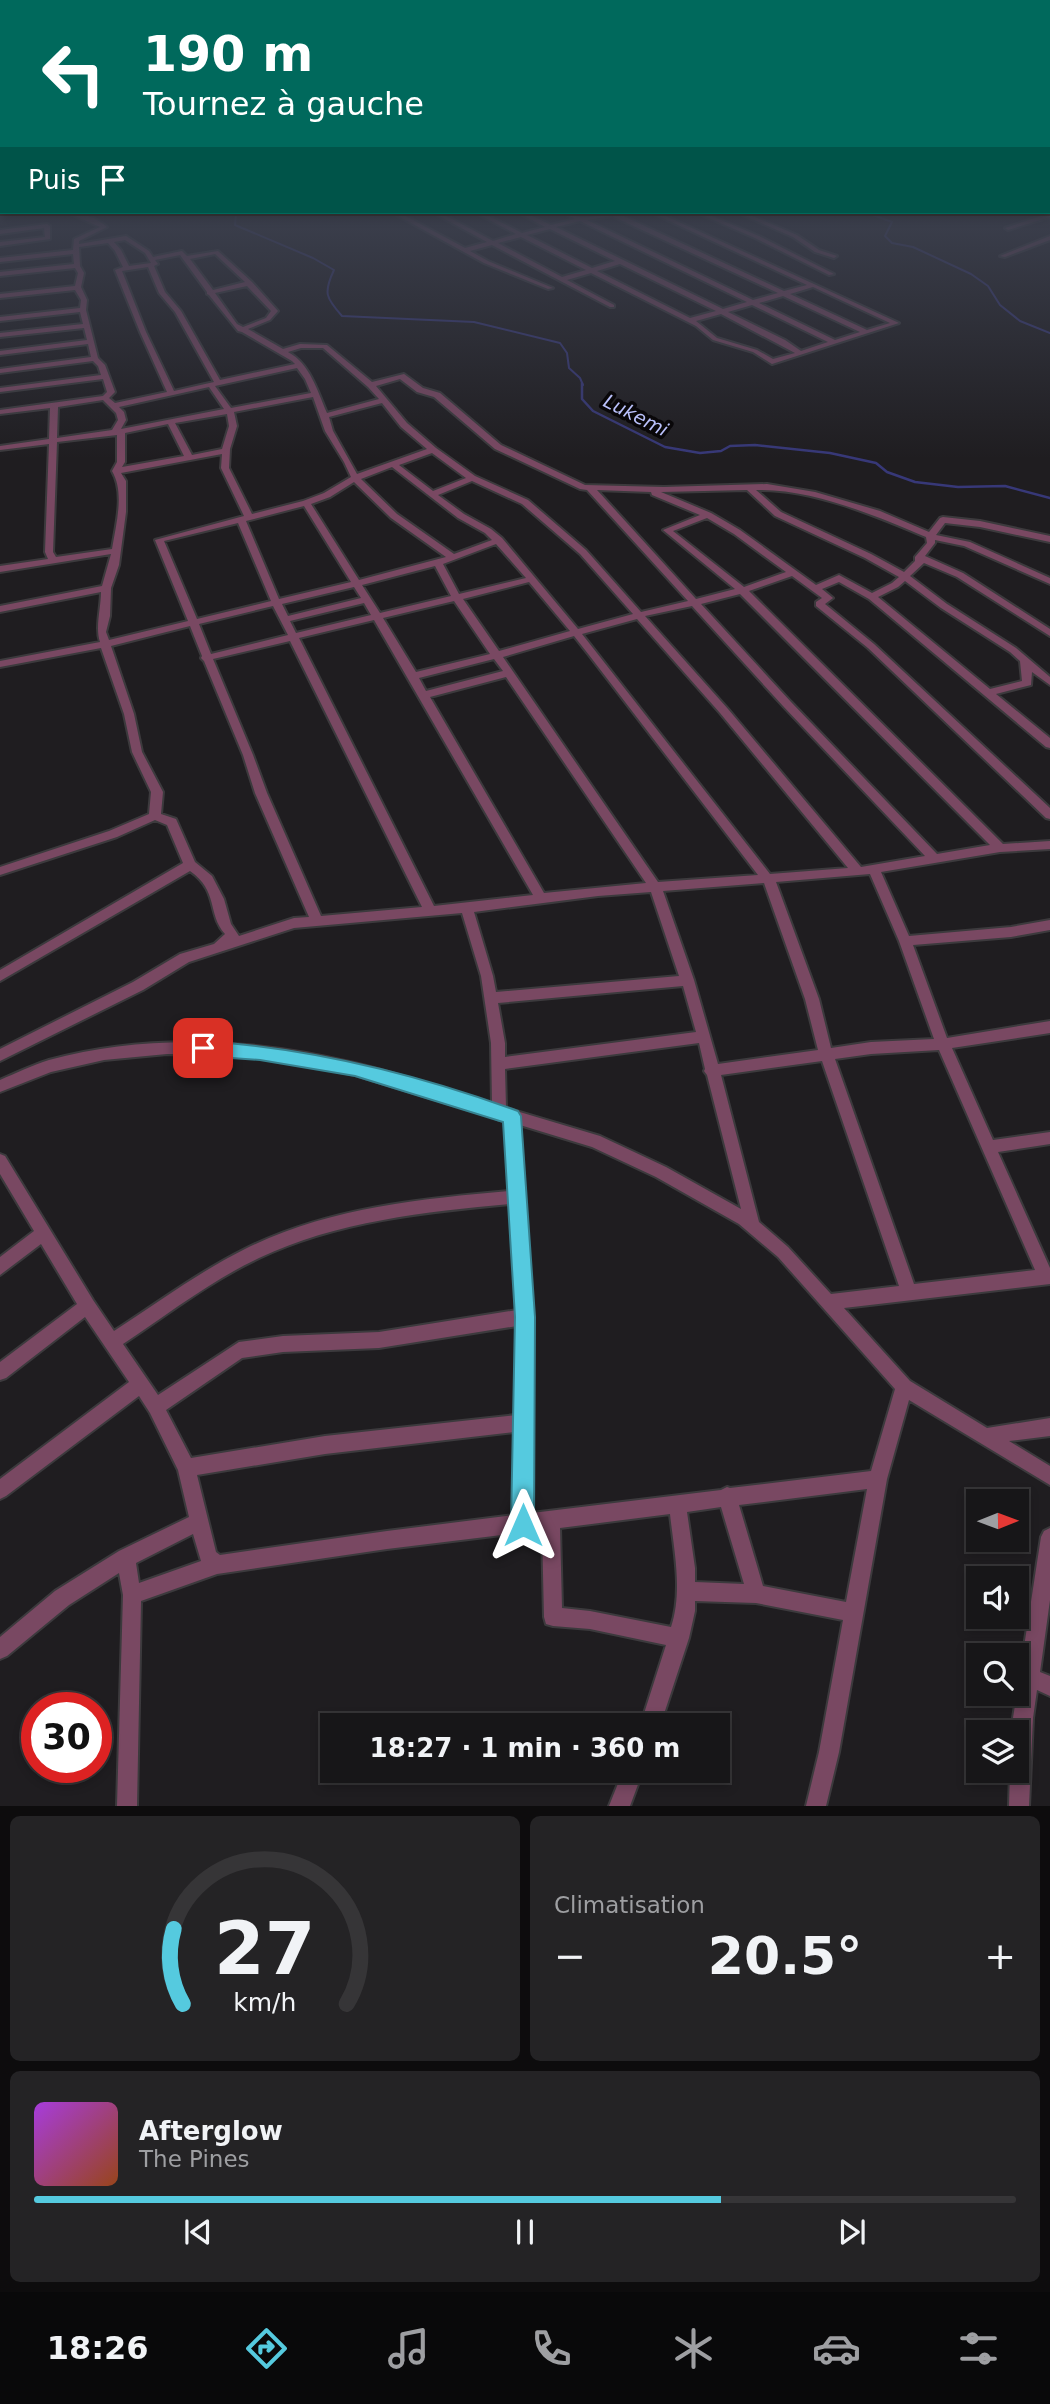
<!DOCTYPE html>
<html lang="fr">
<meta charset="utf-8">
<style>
body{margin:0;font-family:"DejaVu Sans",sans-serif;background:#242325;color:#f1f3f6;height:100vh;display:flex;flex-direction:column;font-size:26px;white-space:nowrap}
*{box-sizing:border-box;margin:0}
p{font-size:23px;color:#9e9fa2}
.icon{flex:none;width:38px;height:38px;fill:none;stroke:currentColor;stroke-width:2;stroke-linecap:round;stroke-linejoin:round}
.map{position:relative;height:1806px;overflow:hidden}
.panel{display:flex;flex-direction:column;gap:10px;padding:10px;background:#0d0c0d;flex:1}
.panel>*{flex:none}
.hud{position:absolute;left:0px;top:0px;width:1050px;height:214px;box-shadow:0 4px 10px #0003,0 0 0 2px #363537;background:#00695c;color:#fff;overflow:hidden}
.needle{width:46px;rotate:89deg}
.tools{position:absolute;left:966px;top:1489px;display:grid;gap:14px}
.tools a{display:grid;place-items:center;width:63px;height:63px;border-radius:0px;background:#171618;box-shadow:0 4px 10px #0003,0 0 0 2px #363537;font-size:35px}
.speed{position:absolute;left:21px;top:1692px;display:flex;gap:14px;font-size:35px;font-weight:700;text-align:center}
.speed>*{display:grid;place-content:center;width:91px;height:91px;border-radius:50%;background:#171618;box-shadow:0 4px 10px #0003,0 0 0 2px #363537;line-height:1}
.speed .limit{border:10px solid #d22;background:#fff;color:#111}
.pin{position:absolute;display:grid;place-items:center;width:60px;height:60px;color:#fff;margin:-30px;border-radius:14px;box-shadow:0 4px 10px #0006}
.me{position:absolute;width:77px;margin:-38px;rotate:0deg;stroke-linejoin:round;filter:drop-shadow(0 0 5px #0008)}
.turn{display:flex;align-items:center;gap:24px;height:147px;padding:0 28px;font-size:32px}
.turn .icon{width:91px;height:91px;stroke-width:2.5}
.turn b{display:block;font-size:49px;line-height:60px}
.then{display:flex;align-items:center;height:66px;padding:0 28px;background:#0003;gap:14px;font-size:26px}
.big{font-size:52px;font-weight:600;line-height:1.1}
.panel .tile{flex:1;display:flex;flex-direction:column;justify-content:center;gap:10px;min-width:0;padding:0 24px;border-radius:10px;background:#242325}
.panel .dial{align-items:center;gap:0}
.dial svg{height:182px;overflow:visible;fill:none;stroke:#363537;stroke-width:7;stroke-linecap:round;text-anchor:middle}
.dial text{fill:#f1f3f6;stroke:none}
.song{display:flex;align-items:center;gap:21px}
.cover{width:84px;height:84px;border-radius:10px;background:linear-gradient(135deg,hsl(280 70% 55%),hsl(20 70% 35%))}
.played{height:7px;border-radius:4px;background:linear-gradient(90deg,#55cadf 70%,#363537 70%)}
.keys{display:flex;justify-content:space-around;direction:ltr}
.heat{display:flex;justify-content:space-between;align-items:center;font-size:38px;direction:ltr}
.panel .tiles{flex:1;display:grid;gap:10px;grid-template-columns:1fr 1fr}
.tile:last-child{grid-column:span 2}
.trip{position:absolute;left:320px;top:1713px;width:410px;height:70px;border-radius:0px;background:#171618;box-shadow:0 4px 10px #0003,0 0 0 2px #363537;font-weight:600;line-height:70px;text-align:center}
.tabs{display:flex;height:112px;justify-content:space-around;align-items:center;background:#09090a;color:#9e9fa2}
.tabs .icon{width:49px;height:49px}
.tabs .active{color:#55cadf}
.tabs b{font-size:32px;color:#f1f3f6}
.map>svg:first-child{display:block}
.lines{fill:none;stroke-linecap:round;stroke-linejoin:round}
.stream-far1{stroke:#373878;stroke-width:2}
.stream{stroke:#373878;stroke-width:2.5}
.minor-casing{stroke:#3c3a3d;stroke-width:4}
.minor{fill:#794862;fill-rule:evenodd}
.route{fill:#55cadf;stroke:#378391;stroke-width:2}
.labels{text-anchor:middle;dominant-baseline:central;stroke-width:7;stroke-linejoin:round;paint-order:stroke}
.far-water-label{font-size:19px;font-style:italic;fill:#bac1fb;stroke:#090709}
</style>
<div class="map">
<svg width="1050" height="1806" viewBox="0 0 1050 1806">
<rect width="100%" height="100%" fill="#1f1d20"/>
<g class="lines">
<!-- stream-far1 -->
<path class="stream-far1" d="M231,212L236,215L235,225L313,258L334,270C323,293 326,298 342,316L474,322L560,343L567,353L569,368L580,378L583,385
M865,212L892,222L885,236L892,243L913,247L971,274L988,286L1000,305L1020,321L1050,333"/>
<!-- stream -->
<path class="stream" d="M582,383V399L593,411L665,447L700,453L721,451L730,446L755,445L830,453L876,463L887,472L915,482L958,487L1005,486L1050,498"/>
<defs>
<path id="minor" d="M2,209V212H4L0,214Z
M66,212C80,211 97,218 107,227L79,241V244L126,236L149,251L153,257L182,251L187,256L218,251L252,282L278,311L270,320L248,329L283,349L300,344L327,345L372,382L404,374L423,388L440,393L501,445L585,485L664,487L767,484L815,492L880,511L929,532L940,518L943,517L980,521L1050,536V542L980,527L945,523L936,535L970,542L1050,578V584L964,546L935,540V543L925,556L963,573L1050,629V636L957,577L924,563L910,576L947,604L1016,648L1050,677V685L1032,672L1031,685L996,694L1050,738V748L1046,747L869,599L839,582L822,589L833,598L825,604L874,644L1050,808V819L1046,818L868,648L816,606V602L822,598L792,576L749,591L1003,844L1050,841V849L1000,852L881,872L909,936L1011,927L1050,920V930L1011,937L913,945L947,1038L1050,1021V1033L952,1048L993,1140L1050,1132V1144L998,1152L1050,1268V1284L844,1308L910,1381L987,1428L1050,1418V1436L1009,1441L1050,1466V1485L909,1400L887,1479L839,1752L826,1806H806L819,1752L843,1620L756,1603L695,1601V1611L689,1638L660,1726H640L666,1645L590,1629L553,1626L546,1624L544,1617L542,1530L523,1534L519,1533L387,1549L217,1574L141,1601L137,1806H117L123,1595L119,1573L69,1605L7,1656L0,1659V1637L55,1591L119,1551L189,1517L178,1470L150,1413L139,1396L6,1496L0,1499V1479L129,1382L85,1317L6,1378L0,1380V1362L77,1304L41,1244L0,1275V1257L34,1231L0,1174V1154L5,1156L93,1300L114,1331C157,1303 199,1272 245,1249C327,1208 419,1199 509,1191L505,1120H499L493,1117L355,1075L302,1064L240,1055L167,1054L104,1060L51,1072L0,1092V1080C16,1073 33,1065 49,1060C148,1033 255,1039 354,1063C401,1074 446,1090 492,1104L491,1043L481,976L462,913L294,928L189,962L143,990L0,1061V1049L133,982L180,954L214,944L225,934C207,914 219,891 190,871L0,981V970L183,863L167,825L155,820L117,837L0,875V867L109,831L149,814L151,792L132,752L124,714L101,648L0,667V661L100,642C95,628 101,608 101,592L0,612V606L102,586L111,554L0,572V566L48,559L45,552L49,444L0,450V446L49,439L50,408L0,414V410L103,396L107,392L103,379L0,392V388L101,375L98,366L93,361L0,373V369L91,357L88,344L0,355V351L87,340L84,328L0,337V333L83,324L80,312L0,321V317L80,308L81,300L75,290L0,298V294L75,286L78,273L75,268L0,276V272L74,264L73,254L0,262V258L73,250L74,239L100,227ZM125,240L145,253L151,263L129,266L121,250L114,242ZM108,243L115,251L123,267L115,270L140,332L167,392L115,403L109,398L115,392L105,365L98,358L86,310L87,300L81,287L84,273L80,266L79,247ZM215,254L245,282L213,290L190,259ZM180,255L207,292V294L209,295L238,331L242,332L292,361L295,364L220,380L181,311L165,292L154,266L158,264L155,260ZM148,267L159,293L175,312L214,382L174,391L146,332L122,271ZM247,286L271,311L266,318L243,327L237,324L215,293ZM301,348H323L368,387L379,399L327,413C317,390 310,364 288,352ZM297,368L305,379L311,393L231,408L215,386ZM400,379L417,392L434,397L495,449L580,489L587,490L688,601L641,612L586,550L528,500L475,476L436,448L407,423L376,386ZM209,387L224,409L121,429L126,420L124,412L119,407ZM313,397L325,431L344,462L351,477L324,493L303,501L252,514L229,468L230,449L237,426L234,412ZM103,400L116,413L118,420L112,430L57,438L58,407ZM382,403L401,427L427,449L357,474L333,431L329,417ZM227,414L229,426L222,449L192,455L175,423ZM168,424L184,456L122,467L125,462V433ZM117,435V462L112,471C125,493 116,524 112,549L56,557L53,552L57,442ZM432,453L466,478L433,491L399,465ZM222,454L221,468L244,516L155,540L188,621L109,640L106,632L110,616L111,588L119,565L126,512V481L121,473ZM392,467L458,518L485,533L492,540L454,554L397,514L361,479ZM472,481L522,504L580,554L633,614L578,629L502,538L491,529L464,514L438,495ZM354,482L391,518L446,557L359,580L311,504L330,497ZM597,490L651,492L652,495L700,515L663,530L735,589L696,599ZM747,490L775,516L865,558L899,577L892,583L872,593L839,575L816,585L740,530L711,513L661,492ZM756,490C811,488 876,516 926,537L927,543L915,557V561L904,572L871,554L781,512ZM304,506L351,582L279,599L246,521ZM707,518L734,534L786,572L744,587L673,531ZM238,523L271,601L197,619L164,541ZM496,544L526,578L459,594L443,564ZM435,566L451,596L380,613L362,585ZM905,581L941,608L1010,652L1020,661L1022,681L990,689L878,597L898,587ZM529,582L570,631L499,651L463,599ZM354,587L361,598L288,616L282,604ZM740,594L990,845L937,854L791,702L701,604ZM454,601L490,654L416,672L383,618ZM364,603L371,615L296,633L290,621ZM273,606L288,635L211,654L199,624ZM692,606L783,706L925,856L861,867L728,709L645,616ZM637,619L720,713L848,868L770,874L582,634ZM374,620L533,895L434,906L299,638ZM190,626L202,656L201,658L204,661L243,755L255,793L309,917L294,918L239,936L231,924L224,899L212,876L195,862L176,819L161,814L163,792L142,752L134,714L111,646ZM574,636L589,655L758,875L658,882L503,657ZM290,641L422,907L321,916L267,793L253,755L213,659ZM494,659L503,671L426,691L419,678ZM506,677L646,883L544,893L430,697ZM870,874L899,941L934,1039L871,1042L831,1048L819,999L776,882ZM764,883L805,999L818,1050L718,1064L694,980L663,891ZM651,892L679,976L496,992L493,976L474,912L598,896ZM683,986L696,1032L505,1057V1043L498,1003ZM699,1043L705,1069L704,1071L707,1075L741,1209L666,1167L600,1136L506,1108L505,1069ZM939,1050L1035,1270L914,1284L835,1059L871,1054ZM822,1061L899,1286L831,1294L788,1247L759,1222L721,1075ZM520,1125L592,1147L656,1177L739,1224L778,1257L895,1389L871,1471L730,1488L727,1487L721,1490L532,1513L533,1317ZM510,1204L517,1310L379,1332L283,1336L239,1342L158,1395L123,1344C167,1315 210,1281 259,1258C337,1221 425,1212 510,1204ZM517,1326L516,1415L325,1436L191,1458L166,1410L242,1358L283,1352L379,1348ZM515,1432L514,1515L387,1531L220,1555L216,1552L197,1475L325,1454ZM867,1489L846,1602L763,1586L739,1505ZM721,1507L744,1584L695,1582V1568L687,1512ZM670,1514C674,1551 683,1591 671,1627L590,1611L562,1608L560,1528ZM193,1534L201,1561L139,1583L136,1563Z
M391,212H398L465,248L487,242L432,212H439L493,241L516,234L474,212H481L522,233L545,227L517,212H524L551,225L575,219L563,212C571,212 573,215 580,217C590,219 607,212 619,212V214L784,291L807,285L650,212H657L899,323L772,364L753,352L713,340L696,326L591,273L567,280L614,305V307H610L492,245L470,251L488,261L553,288L548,289L484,263ZM612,216L778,293L753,300L587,220ZM580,221L747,302L723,309L556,227ZM550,229L615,261L592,268L527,235ZM521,237L586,270L562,277L498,243ZM620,264L716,311L690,318L597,271ZM813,287L890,323L867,330L790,294ZM783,296L860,332L835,340L759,303ZM752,305L828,342L801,351L785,340L728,312ZM721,314L795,353L773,359L757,350L717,338L696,321Z
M695,212H702L759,236L834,274L829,275L755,238Z
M736,212H743L797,235L819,250L837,256L834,258L815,252L793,237Z
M1050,213V217L1008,230L1005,228Z
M47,224L50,226V239L0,246V242L45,237L44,228L0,234V230Z
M1050,236V240L1005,257L1000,256Z
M1050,1528V1600L1040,1672L1050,1676V1696L1037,1690L1033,1718L1029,1806H1009L1010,1771H1017V1732H1012L1013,1718L1041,1537L1044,1531Z
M623,1771H643L630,1806H609Z"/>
</defs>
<!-- minor casing -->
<use href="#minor" class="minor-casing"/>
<!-- minor -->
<use href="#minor" class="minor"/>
</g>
<!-- sky -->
<linearGradient id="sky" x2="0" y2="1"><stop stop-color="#111012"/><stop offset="0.45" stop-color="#3c404e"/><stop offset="1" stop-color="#3c404e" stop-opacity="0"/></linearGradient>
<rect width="1050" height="459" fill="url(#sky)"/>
<!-- route -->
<path class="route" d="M203,1041C311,1048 417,1074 518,1111L521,1116L535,1317L534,1525L531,1533L523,1536L514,1533L511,1525L515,1317L503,1122L355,1076L260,1060L203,1056L197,1053L194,1048L197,1043Z"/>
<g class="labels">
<!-- far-water labels -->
<g class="far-water-label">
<text transform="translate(636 415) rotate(27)">Lukemi</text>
</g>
</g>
</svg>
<div class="tools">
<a><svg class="needle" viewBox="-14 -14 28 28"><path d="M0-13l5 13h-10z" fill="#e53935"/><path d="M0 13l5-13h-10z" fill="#9e9fa2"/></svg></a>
<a><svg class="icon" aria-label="sound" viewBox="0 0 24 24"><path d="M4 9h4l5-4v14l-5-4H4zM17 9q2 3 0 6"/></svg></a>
<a><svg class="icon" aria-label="search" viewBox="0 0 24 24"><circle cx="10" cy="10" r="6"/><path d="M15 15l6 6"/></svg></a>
<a><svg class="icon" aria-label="layers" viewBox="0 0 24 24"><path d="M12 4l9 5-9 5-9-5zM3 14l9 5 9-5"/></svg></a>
</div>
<div class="speed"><div class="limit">30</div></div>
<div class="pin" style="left:203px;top:1048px;background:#d93025"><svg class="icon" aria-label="arrive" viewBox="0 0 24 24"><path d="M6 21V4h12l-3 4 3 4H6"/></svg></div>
<svg class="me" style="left:523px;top:1525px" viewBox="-20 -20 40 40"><path d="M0-17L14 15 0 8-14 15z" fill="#55cadf" stroke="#fff" stroke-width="4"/></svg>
<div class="trip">18:27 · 1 min · 360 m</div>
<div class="hud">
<div class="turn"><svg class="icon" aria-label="left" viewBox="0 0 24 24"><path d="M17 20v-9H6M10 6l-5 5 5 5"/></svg><div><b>190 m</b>Tournez à gauche</div></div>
<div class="then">Puis<svg class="icon" aria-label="arrive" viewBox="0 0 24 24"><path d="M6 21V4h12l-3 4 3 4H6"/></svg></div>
</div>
</div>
<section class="panel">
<div class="tiles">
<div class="tile dial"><svg viewBox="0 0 100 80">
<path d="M14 69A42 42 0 1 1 86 69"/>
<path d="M14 69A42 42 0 0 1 10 36" stroke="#55cadf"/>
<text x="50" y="56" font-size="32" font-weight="700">27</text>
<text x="50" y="72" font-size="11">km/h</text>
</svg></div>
<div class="tile"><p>Climatisation</p>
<div class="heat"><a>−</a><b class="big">20.5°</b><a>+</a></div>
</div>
<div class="tile">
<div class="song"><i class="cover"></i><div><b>Afterglow</b><p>The Pines</p></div></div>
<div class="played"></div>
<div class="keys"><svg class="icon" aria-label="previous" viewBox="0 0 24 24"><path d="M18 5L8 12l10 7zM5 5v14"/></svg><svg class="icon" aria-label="pause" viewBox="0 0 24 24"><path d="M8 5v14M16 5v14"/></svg><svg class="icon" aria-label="next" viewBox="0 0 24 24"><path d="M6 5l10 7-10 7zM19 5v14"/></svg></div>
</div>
</div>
</section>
<nav class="tabs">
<b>18:26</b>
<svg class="icon active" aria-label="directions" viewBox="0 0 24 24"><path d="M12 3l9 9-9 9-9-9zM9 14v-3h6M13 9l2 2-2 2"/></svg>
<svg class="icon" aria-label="music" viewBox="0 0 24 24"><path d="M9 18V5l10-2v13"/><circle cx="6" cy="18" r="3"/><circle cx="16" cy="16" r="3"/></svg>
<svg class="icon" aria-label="phone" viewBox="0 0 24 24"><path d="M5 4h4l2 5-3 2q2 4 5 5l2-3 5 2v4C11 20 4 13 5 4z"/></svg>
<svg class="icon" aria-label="climate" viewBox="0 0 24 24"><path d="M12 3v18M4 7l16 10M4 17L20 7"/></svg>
<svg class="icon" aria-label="car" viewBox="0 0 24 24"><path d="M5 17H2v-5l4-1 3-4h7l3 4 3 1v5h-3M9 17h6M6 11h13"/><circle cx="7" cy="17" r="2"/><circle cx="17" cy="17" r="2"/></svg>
<svg class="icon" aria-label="filters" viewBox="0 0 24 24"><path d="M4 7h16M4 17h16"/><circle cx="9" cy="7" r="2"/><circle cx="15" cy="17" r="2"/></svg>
</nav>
